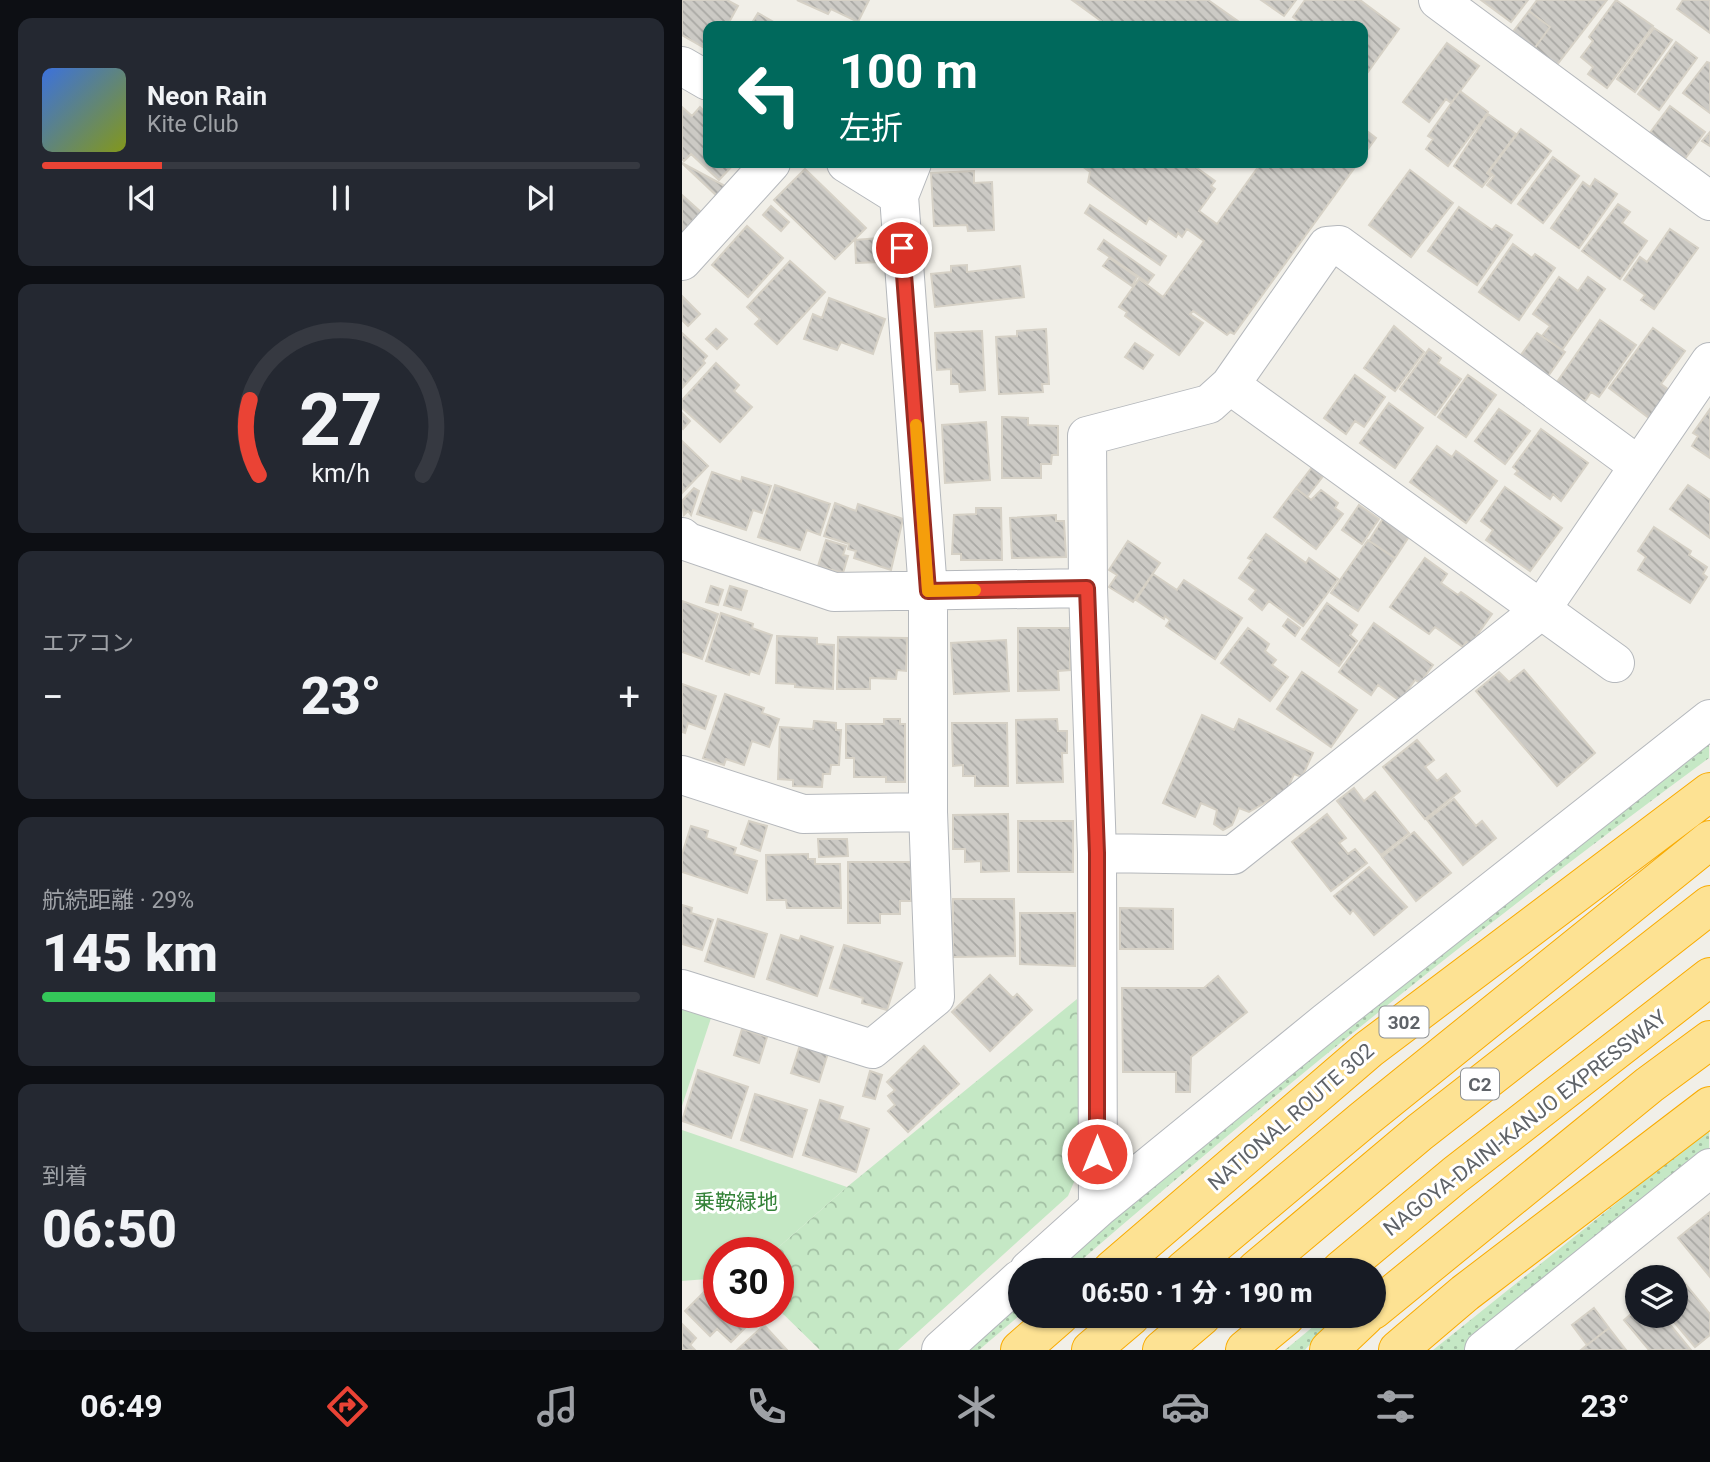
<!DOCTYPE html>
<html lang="ja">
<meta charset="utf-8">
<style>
body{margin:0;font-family:Roboto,"Noto Sans JP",sans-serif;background:#242831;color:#f1f3f6;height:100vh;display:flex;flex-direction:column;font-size:26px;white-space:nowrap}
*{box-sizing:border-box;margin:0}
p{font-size:23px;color:#9ea1a6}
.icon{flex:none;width:38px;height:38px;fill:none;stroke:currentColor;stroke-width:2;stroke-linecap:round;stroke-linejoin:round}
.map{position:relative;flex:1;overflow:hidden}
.drawer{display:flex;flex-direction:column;gap:18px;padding:18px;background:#0d0f14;width:682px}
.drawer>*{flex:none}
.hud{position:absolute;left:21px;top:21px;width:665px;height:147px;border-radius:14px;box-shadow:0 2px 5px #0004;background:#00695c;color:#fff;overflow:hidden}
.fabs{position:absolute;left:943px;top:1265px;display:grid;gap:14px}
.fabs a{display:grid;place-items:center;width:63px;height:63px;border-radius:50%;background:#171b24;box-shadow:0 2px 5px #0004;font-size:35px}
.speed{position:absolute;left:21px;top:1237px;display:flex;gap:14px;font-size:35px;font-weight:700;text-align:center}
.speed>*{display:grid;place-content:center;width:91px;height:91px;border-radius:50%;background:#171b24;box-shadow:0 2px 5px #0004;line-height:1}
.speed .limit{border:10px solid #d22;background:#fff;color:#111}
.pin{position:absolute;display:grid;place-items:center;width:60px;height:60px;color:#fff;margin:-30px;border:4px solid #fff;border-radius:50%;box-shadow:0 2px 7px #0007}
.me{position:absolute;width:77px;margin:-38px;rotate:0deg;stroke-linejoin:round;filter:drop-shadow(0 0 5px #0008)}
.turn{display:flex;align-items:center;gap:24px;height:147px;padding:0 21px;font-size:32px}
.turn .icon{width:91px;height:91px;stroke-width:2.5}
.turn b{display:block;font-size:49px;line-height:60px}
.big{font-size:52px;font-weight:800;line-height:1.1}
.drawer .card{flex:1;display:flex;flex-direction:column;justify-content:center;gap:10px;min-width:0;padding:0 24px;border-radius:14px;background:#242831}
.drawer .dial{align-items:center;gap:0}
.dial svg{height:182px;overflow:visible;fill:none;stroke:#363941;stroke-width:7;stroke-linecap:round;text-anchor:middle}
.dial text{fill:#f1f3f6;stroke:none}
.song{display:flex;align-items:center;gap:21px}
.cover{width:84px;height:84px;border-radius:10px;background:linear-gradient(135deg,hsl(220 70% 55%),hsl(70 70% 35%))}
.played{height:7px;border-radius:4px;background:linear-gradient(90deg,#ea4335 20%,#363941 20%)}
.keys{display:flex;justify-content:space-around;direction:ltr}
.heat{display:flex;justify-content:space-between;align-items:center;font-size:38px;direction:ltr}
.charge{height:10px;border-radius:5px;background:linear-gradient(90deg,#34c759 29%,#363941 0)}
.trip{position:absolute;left:326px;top:1258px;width:378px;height:70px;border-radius:35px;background:#171b24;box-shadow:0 2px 5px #0004;font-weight:800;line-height:70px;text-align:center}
.dock{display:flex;height:112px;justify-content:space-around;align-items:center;background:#090b0e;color:#9ea1a6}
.dock .icon{width:49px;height:49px}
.dock .active{color:#ea4335}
.dock b{font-size:32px;color:#f1f3f6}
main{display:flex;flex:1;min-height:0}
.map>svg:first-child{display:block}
.grass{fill:url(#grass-dots)}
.forest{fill:url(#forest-crowns)}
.park{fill:#c5e8c5}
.building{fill:url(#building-back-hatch);stroke:#d6d1c6;stroke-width:2}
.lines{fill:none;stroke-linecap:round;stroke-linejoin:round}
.street-casing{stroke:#b5b8bc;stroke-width:40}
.highway-casing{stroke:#f9ab00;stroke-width:40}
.street{stroke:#fff;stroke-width:38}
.highway{stroke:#fde293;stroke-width:38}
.route-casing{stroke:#982c22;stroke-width:18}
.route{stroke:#ea4335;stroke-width:12}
.slow{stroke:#f59e0b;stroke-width:12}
.labels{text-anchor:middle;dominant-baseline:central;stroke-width:6;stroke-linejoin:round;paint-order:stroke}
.shield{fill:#fff;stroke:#8f9295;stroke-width:2}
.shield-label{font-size:19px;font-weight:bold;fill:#5f6368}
.street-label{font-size:21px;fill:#5f6368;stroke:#fff}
.park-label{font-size:21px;fill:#348238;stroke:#fff}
</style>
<main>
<section class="drawer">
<div class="card">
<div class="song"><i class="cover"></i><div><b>Neon Rain</b><p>Kite Club</p></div></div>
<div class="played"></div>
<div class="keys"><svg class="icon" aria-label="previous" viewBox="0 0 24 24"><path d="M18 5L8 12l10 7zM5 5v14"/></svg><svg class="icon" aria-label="pause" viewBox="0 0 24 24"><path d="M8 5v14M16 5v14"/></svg><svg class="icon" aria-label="next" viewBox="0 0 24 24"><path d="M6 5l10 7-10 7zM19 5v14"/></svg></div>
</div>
<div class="card dial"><svg viewBox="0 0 100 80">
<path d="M14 69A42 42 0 1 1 86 69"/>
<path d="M14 69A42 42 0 0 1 10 36" stroke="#ea4335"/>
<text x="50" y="56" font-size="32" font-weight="700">27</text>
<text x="50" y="72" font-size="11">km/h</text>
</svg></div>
<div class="card"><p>エアコン</p>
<div class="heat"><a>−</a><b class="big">23°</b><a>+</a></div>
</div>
<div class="card"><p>航続距離 · 29%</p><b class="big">145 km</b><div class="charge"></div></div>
<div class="card"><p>到着</p><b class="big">06:50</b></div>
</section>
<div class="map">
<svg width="1028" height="1350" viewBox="0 0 1028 1350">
<defs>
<pattern id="grass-dots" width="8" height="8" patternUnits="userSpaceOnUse" patternTransform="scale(1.75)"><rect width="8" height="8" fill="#c5e8c5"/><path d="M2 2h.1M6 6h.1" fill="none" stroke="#a3c0a4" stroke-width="1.8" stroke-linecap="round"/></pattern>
<pattern id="forest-crowns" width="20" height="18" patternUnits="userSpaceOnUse" patternTransform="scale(1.75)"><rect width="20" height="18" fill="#c5e8c5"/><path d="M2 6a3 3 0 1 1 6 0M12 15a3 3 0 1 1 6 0" fill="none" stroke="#a3c0a4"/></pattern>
<pattern id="building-back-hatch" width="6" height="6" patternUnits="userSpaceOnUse" patternTransform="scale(1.75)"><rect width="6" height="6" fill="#cccac5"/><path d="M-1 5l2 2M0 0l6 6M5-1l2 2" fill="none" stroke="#a9a8a4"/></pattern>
</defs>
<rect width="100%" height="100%" fill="#f1efe8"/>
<!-- grass -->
<path class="grass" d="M1027,733V758C807,920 594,1091 388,1270H370Z
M1027,1129V1157L786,1350H751Z
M338,1298V1315L297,1350H279Z
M644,1316H652L623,1350H603Z"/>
<!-- forest -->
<path class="forest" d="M395,999L398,1168L386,1196L216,1350H138L96,1309V1253H90L165,1187Z"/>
<!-- park -->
<path class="park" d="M0,1005L30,1015L0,1106Z
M0,1130L165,1187L90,1253H37V1278L0,1281Z"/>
<!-- building -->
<path class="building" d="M0,0H45L56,6L45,26H26V50L0,35Z
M115,0H187L176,22L149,9L146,14Z
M390,0H526L563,26H426Z
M579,0H614L602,16Z
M623,0H678L717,29L686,72L681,69V26H623L611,17Z
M799,0H846L829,22Z
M855,0H925L874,66L852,49L868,27L847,11Z
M934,0L971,26L925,88L906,74L911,67L899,57L911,41L907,37Z
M1001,0H1028V33L995,9Z
M847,11L868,27L852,49L830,33Z
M76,13L95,24L93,26H68Z
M972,28L990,40L953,92L935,79Z
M994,42L1015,58L977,110L956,94Z
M765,43L797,66L769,103L764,99L747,122L721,102Z
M1025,62L1028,63V113L1001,93Z
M778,91L806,112L766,166L744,149L751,139L746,136Z
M988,106L1023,132L1002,160L967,134Z
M0,107L10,116L18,107L26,116V163H53L37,180L9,154L2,161L0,159Z
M806,114L834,134L805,173L809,176L800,187L772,166Z
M681,128L694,138L681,156Z
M839,129L869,151L829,203L805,185L812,176L807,172Z
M1028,132V146L1020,141Z
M871,157L897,176L861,223L836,204Z
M0,163L45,187L36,197Z
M396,163H508L533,181L529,186L533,189L517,211L535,224L579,163H676L552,334L548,332L545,335L511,311L508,314L521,323L497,355L443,316L445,312L437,307L457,279L481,297L522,241L505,229L500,237L496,233L494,237L467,218L464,224L406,182L408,172Z
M123,169L184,228L153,259L92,200Z
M728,170L771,203L729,257L687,225Z
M292,171V183L310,182L312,230L286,231L285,225L252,226L249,173Z
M913,179L935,194L897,248L869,228L901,182L908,187Z
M0,195L19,212L0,232Z
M936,204L948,212L940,223L965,241L938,279L900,251Z
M408,205L484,256L478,265L403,213Z
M89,206L107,222L99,231L81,215Z
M777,207L810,230L814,225L830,235L795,285L746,251Z
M65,226L101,258L66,297L30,265Z
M988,229L1016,248L972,309L959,300L963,295L942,280L958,257L965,262Z
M197,238L199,262L174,263L173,240Z
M422,240L472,275L466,283L416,249Z
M831,244L850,258L853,254L873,268L837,320L797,292Z
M427,258L455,277L450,286L421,266Z
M108,261L143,292L95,344L73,324L78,319L65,307Z
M285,265V272L338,266L342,297L253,307L249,274L269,272V266Z
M877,277L896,291L906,277L923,289L880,350L860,336L868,326L851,314Z
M0,296L18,314L6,326L0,320Z
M147,298L203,319L191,354L159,342L155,350L122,339L131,314L140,318Z
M918,320L954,345L917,397L909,392L903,401L875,382Z
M712,326L742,352L713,391L682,368Z
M971,328L1003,351L979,384L987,390L967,418L927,388Z
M34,329L45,339L35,349L24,339Z
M364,329L367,384H360L361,392L317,394L314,337L335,336V331Z
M300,331L303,390L278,392L277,384H269V369L255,370L253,333Z
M0,333L25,356L21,361L23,363L0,388Z
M855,333L883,352L864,379L836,359Z
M453,343L471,355L461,369L443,357Z
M747,349L759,358L756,363L779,379L753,415L718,389Z
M34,363L57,385L52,391L70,407L38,442L0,408V400Z
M673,375L703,397L682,427L673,421L664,434L642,418Z
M786,375L814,395L784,437L756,417Z
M707,403L741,428L713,468L678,443Z
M817,409L848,431L823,464L793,441Z
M1028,409V458L1010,446L1016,436L1011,433Z
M0,413L8,421L1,429L0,428Z
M320,417L346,418V425L376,426V455H370L369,464H359V478H320Z
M304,422L308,480L263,483L260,425Z
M859,429L906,463L879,501L871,494L868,499L833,474L836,471L831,467Z
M0,441L26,466L0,493Z
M755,446L770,457L774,451L815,481L784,523L728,482Z
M631,466L642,475L625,497L614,488Z
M30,472L59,482L60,477L89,486L80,513L71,510L64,530L15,514Z
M93,485L148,504L138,535L125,530L118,550L76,537Z
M1006,485L1028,500V538L988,509Z
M823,487L880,528L848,571L804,540L811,530L799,521Z
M12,488L17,491L9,515L6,511L2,515L0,501Z
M614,488L629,500L639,490L656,503L653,508L661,514L634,549L592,517Z
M153,503L174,511L176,504L221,519L209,570L172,558L174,551L166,549L167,544L142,536Z
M677,505L697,519L680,544L660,530Z
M294,508H319L320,560H279V554H270L272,515L294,514Z
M374,515V521H382L384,557L330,558L328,518Z
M702,517L728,535L713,558L687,541Z
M972,527L1009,551L1007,555L1025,567L1021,574L1025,577L1008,603L956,570L964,557L956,551Z
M584,534L624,563L627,558L656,579L621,626L587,601L580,610L567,599L574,590L557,578L570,560L566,558Z
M144,540L164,546L161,555L166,556L161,573L136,566Z
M686,540L713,558L676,611L649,593Z
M446,541L478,563L451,602L427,587L435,575L427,570Z
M743,558L765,574L759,583L776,595L779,592L810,614L788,645L784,642L781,647L753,627L747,634L708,607Z
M471,574L495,590L502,580L560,618L533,659L484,626L488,620L483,616L482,619L454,600Z
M29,586L41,590L36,605L24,602Z
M48,586L65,591L59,610L42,605Z
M0,601L36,614L20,659L0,652Z
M645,603L675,625L668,635L675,641L657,666L620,639Z
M39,613L71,624L70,628L90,635L77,674L68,671L67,675L24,661Z
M606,619L618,628L613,636L601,626Z
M692,623L751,665L738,683L733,680L718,701L696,685L689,695L657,672Z
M336,628H388V670L376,671L377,690L336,691Z
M566,628L587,644L583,651L594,660L590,665L606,677L588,701L539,663Z
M95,636L135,638V644L152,645L151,689L113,687V684L94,683Z
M156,637L225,638L224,671L215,670L214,679L188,678V689H155Z
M324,640L327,691L272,694L269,643Z
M842,670L913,753L875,786L794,691L817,672L827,682Z
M620,672L675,710L649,747L595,709Z
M0,684L34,696L23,729L6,723L3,733L0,732Z
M43,694L82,708L80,713L97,719L87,747L70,741L62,765L44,759L42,765L21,758Z
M520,715L552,730L557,719L631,753L620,777L612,774L605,790L567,812L557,808L550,825L541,830L532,824L535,810L519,803L513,817L481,803Z
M202,719H218V724H223V782H204V777H172V758H164V724H202Z
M375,719L376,731H385V753H380L381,782L335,783L334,720Z
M132,721L154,723V730H159L157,765H149L148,774H141L140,787L111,786V780L96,779L98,727L131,729Z
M270,723H325L326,786H293V776H281V765L271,766Z
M735,740L752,760L743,767L755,781L764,774L778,791L743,819L701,767Z
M672,788L682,801L693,792L727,833L699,855L655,801Z
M772,799L794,826L800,821L814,838L781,865L745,820Z
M326,814L327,871L299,872V861L283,862V849H271V815Z
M645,814L664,838L657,843L666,854L673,849L685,863L649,891L610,842Z
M67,821L85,826L78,851L59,844Z
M336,821H391V872H336Z
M9,826L26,831L24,838L54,848L52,854L75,861L65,893L0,872V854Z
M732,832L769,873L734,901L700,857Z
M136,839H165L166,856L137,857Z
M126,854V859H133V864H158L159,908H105L104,900H85L84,855Z
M166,862H229V901H218V914H198V923H166Z
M687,867L725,907L692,935L671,910L668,914L652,896Z
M271,899H332L333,956L271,957Z
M0,905L10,908L9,913L31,920L20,950L0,944Z
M438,908L491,909V949H438Z
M338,913H393V966L338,964Z
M36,919L85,934L72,977L23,961Z
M99,935L117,941L119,936L151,947L135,996L85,979Z
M162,945L220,963L205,1010L180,1003L181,998L148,988Z
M308,975L331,998L335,994L350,1010L308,1051L270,1012Z
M536,976L565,1012L509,1057L508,1092H494V1072H441L440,988H522Z
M60,1029L85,1037L77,1063L52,1055Z
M118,1045L146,1053L137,1082L109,1073Z
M242,1046L277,1084L226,1132L206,1111L213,1105L206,1096L213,1090L205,1082Z
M16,1070L66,1087L49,1138L0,1121Z
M188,1071L200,1075L193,1099L181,1096Z
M73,1094L125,1110L110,1157L59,1140Z
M138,1100L161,1107L157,1119L187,1129L174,1172L121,1155Z
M1028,1212V1277L996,1238Z
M996,1275L1028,1314V1335L1013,1347L987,1316H994L993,1278Z
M22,1292L33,1304L37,1300V1312H70L74,1317L49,1342L35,1329L28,1336L3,1311Z
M912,1308L927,1328L905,1345L890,1325Z
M956,1308V1316H981L1009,1350H967L942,1320Z
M0,1324L14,1338L8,1345L13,1350H0Z
M82,1325L105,1350H55Z
M927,1328L944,1350H899L905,1345Z"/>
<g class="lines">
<defs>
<path id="street" d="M756,0L1028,201
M0,66L26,81
M217,196L230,163
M0,261L89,163
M548,385L645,246L657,245L957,466
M0,537L6,542L152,592L406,588
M0,775L121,814L246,812
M415,853L551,855L858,611L1028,362
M0,989L190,1049L253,997L246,812V591L217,196L164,163
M416,1208L415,853L406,588L405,436L527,404L548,385L933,663
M347,1270L416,1208L644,1022L1028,719
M259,1350L338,1279
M802,1350L1028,1168"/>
<path id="highway" d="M430,1270L687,1049L1028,792
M502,1270L682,1119L1028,840
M574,1270L738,1132L1028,905
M659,1270L773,1175L1028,977
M691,1310L967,1085L1028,1040
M338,1350L377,1316
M409,1350L449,1316
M480,1350L520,1316
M563,1350L604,1316
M647,1350L683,1316
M716,1350L783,1293L1028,1106"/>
</defs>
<!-- street casing -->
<use href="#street" class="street-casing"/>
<!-- highway casing -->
<use href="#highway" class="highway-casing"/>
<!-- street -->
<use href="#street" class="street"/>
<!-- highway -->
<use href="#highway" class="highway"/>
</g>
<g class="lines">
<defs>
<path id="route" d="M220,248L246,591L405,588L415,853V1154"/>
</defs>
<!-- route casing -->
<use href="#route" class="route-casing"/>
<!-- route -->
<use href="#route" class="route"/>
<!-- slow -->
<path class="slow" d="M234,425L246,591L293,590"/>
</g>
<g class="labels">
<!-- shield labels -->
<g class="shield">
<rect x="697.5" y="1006.5" width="49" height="31" rx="5"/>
<rect x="779" y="1068.5" width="38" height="31" rx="5"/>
</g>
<g class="shield-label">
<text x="722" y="1022">302</text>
<text x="798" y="1084">C2</text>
</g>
<!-- street labels -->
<g class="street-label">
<text transform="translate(609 1117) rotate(-41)">NATIONAL ROUTE 302</text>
<text transform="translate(843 1123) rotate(-38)">NAGOYA-DAINI-KANJO EXPRESSWAY</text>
</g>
<!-- park labels -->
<g class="park-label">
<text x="54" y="1202">乗鞍緑地</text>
</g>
</g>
</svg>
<div class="fabs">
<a><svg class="icon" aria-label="layers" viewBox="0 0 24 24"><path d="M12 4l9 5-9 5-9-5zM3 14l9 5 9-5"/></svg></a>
</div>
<div class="speed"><div class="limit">30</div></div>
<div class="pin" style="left:220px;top:248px;background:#d93025"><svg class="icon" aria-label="arrive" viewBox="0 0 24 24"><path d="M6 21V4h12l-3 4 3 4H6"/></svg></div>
<svg class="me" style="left:415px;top:1154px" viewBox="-20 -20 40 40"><circle r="17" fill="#ea4335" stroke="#fff" stroke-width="3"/><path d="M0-11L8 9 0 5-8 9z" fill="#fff"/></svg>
<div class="trip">06:50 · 1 分 · 190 m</div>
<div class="hud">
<div class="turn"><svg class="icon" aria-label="left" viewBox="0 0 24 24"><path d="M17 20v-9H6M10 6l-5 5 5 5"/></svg><div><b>100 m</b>左折</div></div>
</div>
</div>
</main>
<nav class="dock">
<b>06:49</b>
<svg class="icon active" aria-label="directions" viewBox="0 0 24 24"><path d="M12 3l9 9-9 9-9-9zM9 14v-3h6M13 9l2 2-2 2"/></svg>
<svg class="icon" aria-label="music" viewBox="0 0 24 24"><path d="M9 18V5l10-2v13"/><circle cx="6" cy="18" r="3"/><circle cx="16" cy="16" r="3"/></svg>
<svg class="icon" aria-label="phone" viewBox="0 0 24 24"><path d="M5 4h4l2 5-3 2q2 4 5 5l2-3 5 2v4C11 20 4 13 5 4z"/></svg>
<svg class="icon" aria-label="climate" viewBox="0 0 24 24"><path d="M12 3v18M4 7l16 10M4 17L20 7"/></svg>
<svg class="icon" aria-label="car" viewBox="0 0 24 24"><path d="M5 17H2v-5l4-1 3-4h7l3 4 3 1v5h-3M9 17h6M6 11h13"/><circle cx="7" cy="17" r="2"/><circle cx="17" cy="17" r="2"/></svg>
<svg class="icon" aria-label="filters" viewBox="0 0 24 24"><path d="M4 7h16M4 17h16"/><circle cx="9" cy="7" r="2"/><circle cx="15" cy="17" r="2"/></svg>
<b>23°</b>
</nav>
